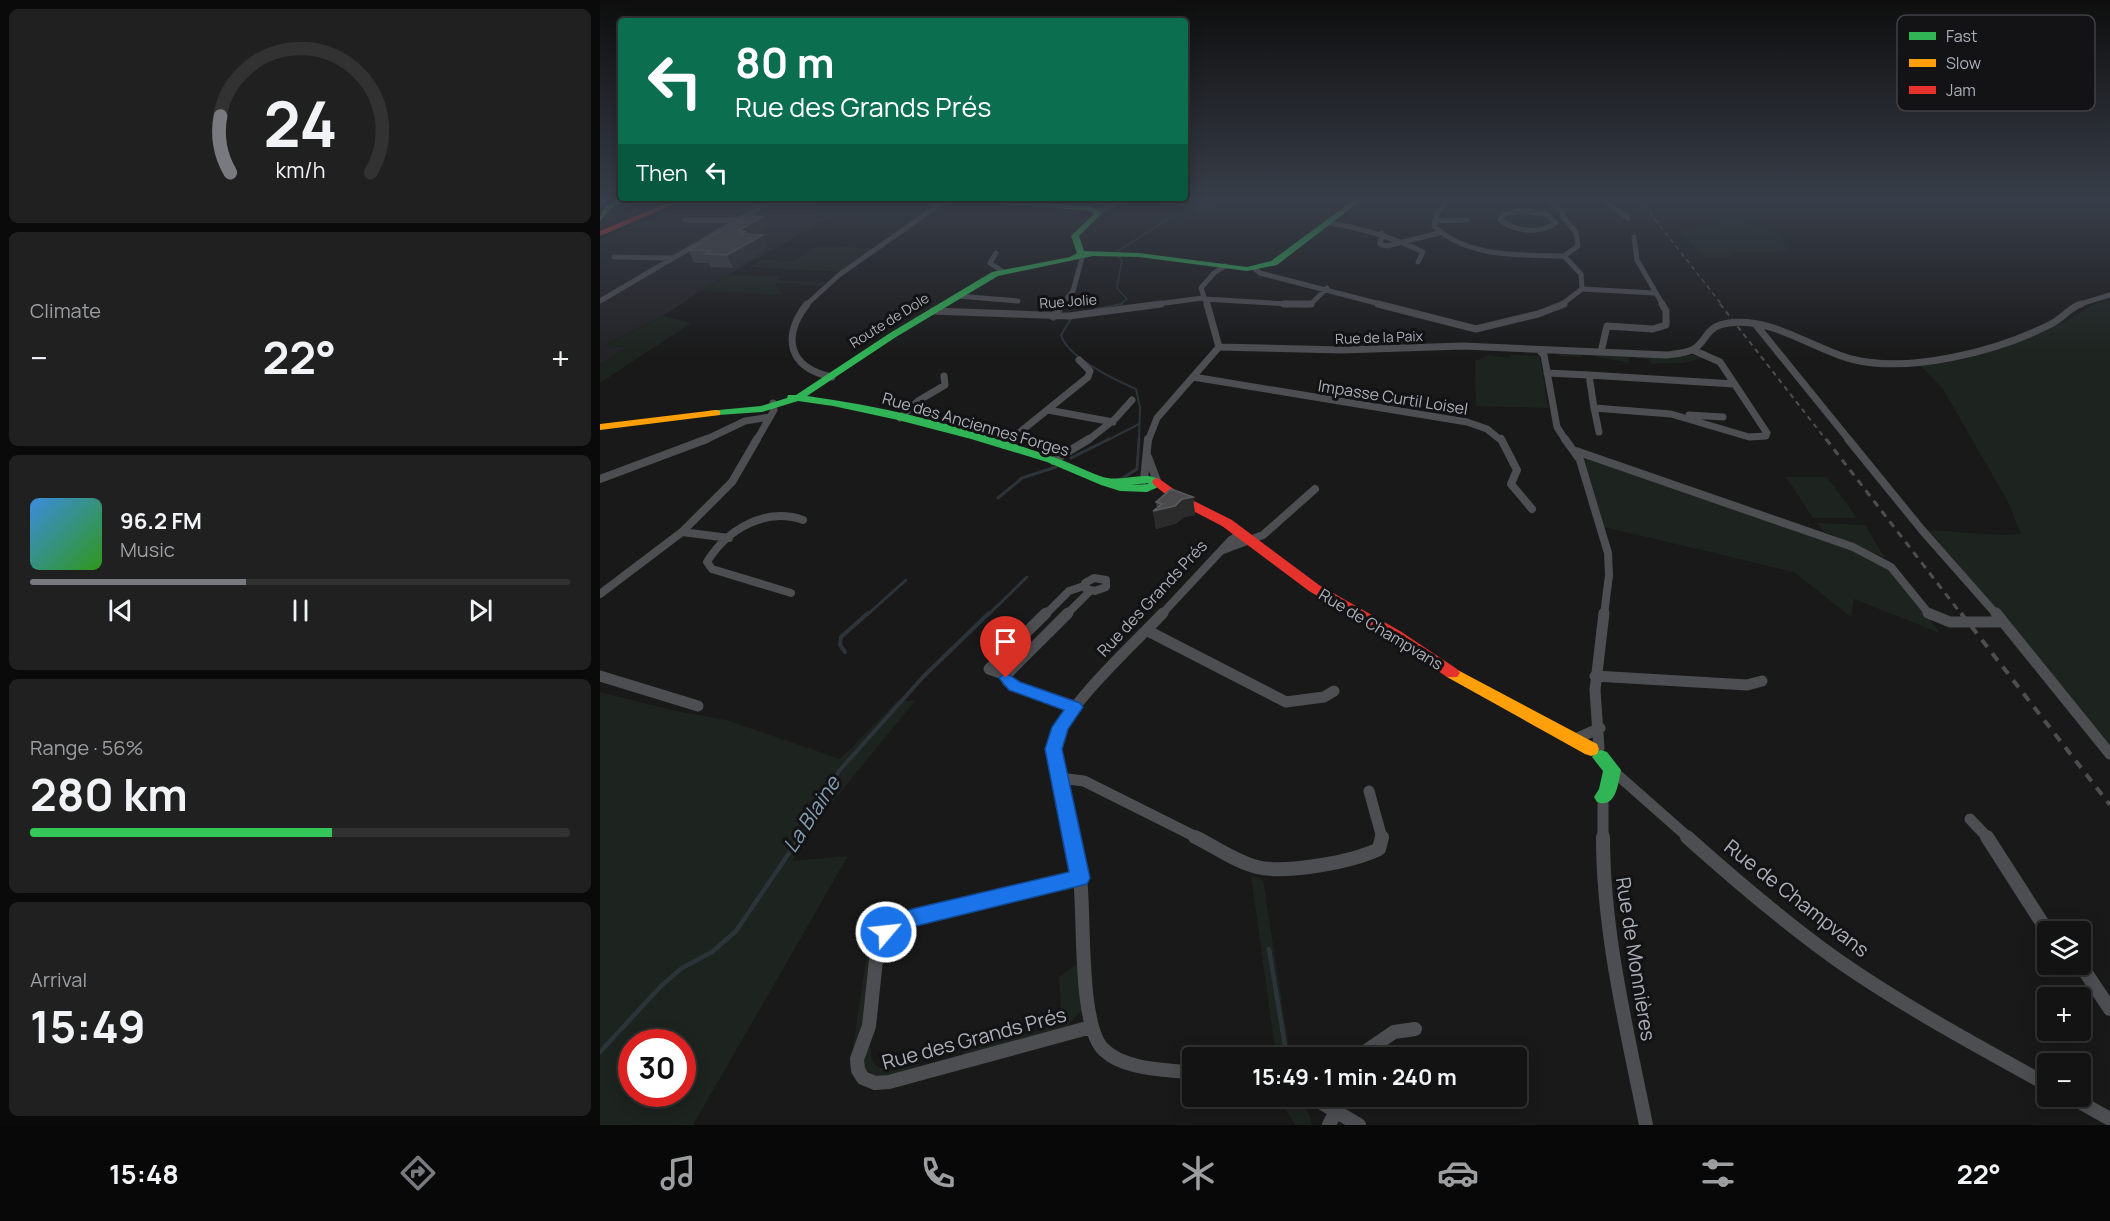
<!DOCTYPE html>
<meta charset="utf-8">
<style>
body{margin:0;font-family:Manrope,sans-serif;background:#202021;color:#f1f3f6;height:100vh;display:flex;flex-direction:column;font-size:22px;white-space:nowrap}
*{box-sizing:border-box;margin:0}
p{font-size:20px;color:#9d9ea0}
.icon{flex:none;width:33px;height:33px;fill:none;stroke:currentColor;stroke-width:2;stroke-linecap:round;stroke-linejoin:round}
.map{position:relative;flex:1;overflow:hidden}
.drawer{display:flex;flex-direction:column;gap:9px;padding:9px;background:#0a0a0a;width:600px}
.drawer>*{flex:none}
.top-card{position:absolute;left:18px;top:18px;width:570px;height:183px;border-radius:6px;box-shadow:0 3px 15px #0003,0 0 0 2px #323233;background:#0b6e4f;color:#fff;overflow:hidden}
.buttons{position:absolute;left:1437px;top:921px;display:grid;gap:12px}
.buttons a{display:grid;place-items:center;width:54px;height:54px;border-radius:6px;background:#131313;box-shadow:0 3px 15px #0003,0 0 0 2px #323233;font-size:30px}
.speed{position:absolute;left:18px;top:1029px;display:flex;gap:12px;font-size:30px;font-weight:700;text-align:center}
.speed>*{display:grid;place-content:center;width:78px;height:78px;border-radius:50%;background:#131313;box-shadow:0 3px 15px #0003,0 0 0 2px #323233;line-height:1}
.speed .limit{border:9px solid #d22;background:#fff;color:#111}
.pin{position:absolute;display:grid;place-items:center;width:51px;height:51px;color:#fff;margin:-62px -26px;border-radius:50% 50% 50% 0;rotate:-45deg;box-shadow:0 0 6px #0007}
.pin .icon{rotate:45deg}
.me{position:absolute;width:66px;margin:-33px;rotate:62deg;stroke-linejoin:round;filter:drop-shadow(0 0 4px #0008)}
.turn{display:flex;align-items:center;gap:21px;height:126px;padding:0 18px;font-size:27px}
.turn .icon{width:78px;height:78px;stroke-width:2.5}
.turn b{display:block;font-size:42px;line-height:51px}
.then{display:flex;align-items:center;height:57px;padding:0 18px;background:#0003;gap:12px;font-size:22px}
.big{font-size:45px;font-weight:700;line-height:1.1}
.drawer .widget{flex:1;display:flex;flex-direction:column;justify-content:center;gap:9px;min-width:0;padding:0 21px;border-radius:9px;background:#202021}
.drawer .dial{align-items:center;gap:0}
.dial svg{height:156px;overflow:visible;fill:none;stroke:#323233;stroke-width:7;stroke-linecap:round;text-anchor:middle}
.dial text{fill:#f1f3f6;stroke:none}
.song{display:flex;align-items:center;gap:18px}
.cover{width:72px;height:72px;border-radius:9px;background:linear-gradient(135deg,hsl(210 70% 55%),hsl(110 70% 35%))}
.played{height:6px;border-radius:3px;background:linear-gradient(90deg,#787a80 40%,#323233 40%)}
.keys{display:flex;justify-content:space-around;direction:ltr}
.heat{display:flex;justify-content:space-between;align-items:center;font-size:33px;direction:ltr}
.charge{height:9px;border-radius:4px;background:linear-gradient(90deg,#34c759 56%,#323233 0)}
.trip{position:absolute;left:582px;top:1047px;width:345px;height:60px;border-radius:6px;background:#131313;box-shadow:0 3px 15px #0003,0 0 0 2px #323233;font-weight:700;line-height:60px;text-align:center}
.tabs{display:flex;height:96px;justify-content:space-around;align-items:center;background:#080808;color:#9d9ea0}
.tabs .icon{width:42px;height:42px}
.tabs .selected{color:#787a80}
.tabs b{font-size:27px;color:#f1f3f6}
main{display:flex;flex:1;min-height:0}
.map>svg:first-child{display:block}
.built{fill:#232326}
.green{fill:#1d231e;fill-rule:evenodd}
.lines{fill:none;stroke-linecap:round;stroke-linejoin:round}
.stream-far4{stroke:#2c343a;stroke-width:1.5}
.stream-far3{stroke:#2c343a;stroke-width:2}
.stream-far2{stroke:#2c343a;stroke-width:3}
.stream-far1{stroke:#2c343a;stroke-width:4}
.stream{stroke:#2c343a;stroke-width:4.5}
.street-far4{stroke:#4d4e51;stroke-width:5}
.street-far3{stroke:#4d4e51;stroke-width:7}
.street-far2{stroke:#4d4e51;stroke-width:8}
.street-far1{stroke:#4d4e51;stroke-width:11}
.street{stroke:#4d4e51;stroke-width:14}
.fast{fill:#30b455;fill-rule:evenodd}
.slow{fill:#ff9f0a;fill-rule:evenodd}
.jam{fill:#e5322d;fill-rule:evenodd}
.rail-far3{stroke:#4e4e50;stroke-width:1.5;stroke-dasharray:4.5 4;stroke-linecap:butt}
.rail-far2{stroke:#4e4e50;stroke-width:2;stroke-dasharray:5 4.5;stroke-linecap:butt}
.rail-far1{stroke:#4e4e50;stroke-width:3;stroke-dasharray:7 6;stroke-linecap:butt}
.rail{stroke:#4e4e50;stroke-width:4;stroke-dasharray:9 8;stroke-linecap:butt}
.wall{fill:#3f3f41}
.shaded-wall{fill:#2b2b2c}
.building{fill:#4b4b4e;stroke:#5a5b5e;stroke-width:1.5}
.route{fill:#1a73e8;stroke:#114b97;stroke-width:1.5}
.labels{text-anchor:middle;dominant-baseline:central;stroke-width:6;stroke-linejoin:round;paint-order:stroke}
.far-street-label{font-size:14px;fill:#abafb8;stroke:#131315}
.street-label{font-size:16px;fill:#abafb8;stroke:#131315}
.near-street-label{font-size:20px;fill:#abafb8;stroke:#131315}
.near-water-label{font-size:21px;font-style:italic;fill:#849db1;stroke:#131315}
.key{fill:#131315;stroke:#414246;stroke-width:1.5}
.key-label{font-size:16px;fill:#abafb8}
</style>
<main>
<section class="drawer">
<div class="widget dial"><svg viewBox="0 0 100 80">
<path d="M14 69A42 42 0 1 1 86 69"/>
<path d="M14 69A42 42 0 0 1 9 40" stroke="#787a80"/>
<text x="50" y="56" font-size="32" font-weight="700">24</text>
<text x="50" y="72" font-size="11">km/h</text>
</svg></div>
<div class="widget"><p>Climate</p>
<div class="heat"><a>−</a><b class="big">22°</b><a>+</a></div>
</div>
<div class="widget">
<div class="song"><i class="cover"></i><div><b>96.2 FM</b><p>Music</p></div></div>
<div class="played"></div>
<div class="keys"><svg class="icon" aria-label="previous" viewBox="0 0 24 24"><path d="M18 5L8 12l10 7zM5 5v14"/></svg><svg class="icon" aria-label="pause" viewBox="0 0 24 24"><path d="M8 5v14M16 5v14"/></svg><svg class="icon" aria-label="next" viewBox="0 0 24 24"><path d="M6 5l10 7-10 7zM19 5v14"/></svg></div>
</div>
<div class="widget"><p>Range · 56%</p><b class="big">280 km</b><div class="charge"></div></div>
<div class="widget"><p>Arrival</p><b class="big">15:49</b></div>
</section>
<div class="map">
<svg width="1510" height="1125" viewBox="0 0 1510 1125">
<rect width="100%" height="100%" fill="#191919"/>
<!-- built -->
<path class="built" d="M0,199H71L0,227Z
M94,199H217L201,209L242,211L110,285L63,316L4,345L27,347L0,365V239Z"/>
<!-- green -->
<path class="green" d="M242,211L316,215L308,221L234,216Z
M917,212L948,216L954,222C937,232 921,227 903,222L902,217Z
M1114,219L1145,220C1164,237 1172,214 1189,253L1134,252L1131,257H1103L1080,230L1123,228Z
M217,246L280,248L242,272L150,267L160,260L192,261Z
M128,275L180,276L176,280L228,282L222,286L175,283L183,295L101,291Z
M1510,298V746L1328,530L1400,535L1421,534L1408,502L1343,389L1320,365C1366,364 1424,341 1465,321C1481,313 1492,303 1510,298Z
M63,316L91,323L0,383V365L26,347L2,346Z
M960,353L1026,357L1092,355L1108,357L1083,363L1052,364L1049,359L1029,357V363L984,354L981,357L959,356Z
M889,355L909,358L911,355L940,356L948,408L876,406L875,361Z
M984,457L1291,564L1340,633L1254,599L1251,617L1194,572L1004,527Z
M1186,477H1227L1257,518H1213Z
M1217,523L1265,525L1285,558L1223,531Z
M0,692L71,710L126,720L240,759L298,700L315,701L211,828L192,861L248,856L93,1125H0ZM32,1042H82V1094H32Z
M651,876L663,880L690,1054L701,1051L702,1057H665L676,1055Z
M267,952H271L264,1029L253,1048Z
M475,965L481,966L483,1004L481,1011L465,1029L364,1056V1050L462,1024L459,977Z
M271,1036C266,1078 289,1071 318,1063V1066L311,1071L276,1077L263,1067L262,1054Z
M675,1098C694,1101 709,1103 712,1125H695L686,1109L672,1102Z"/>
<g class="lines">
<!-- stream-far4 -->
<path class="stream-far4" d="M515,253L570,218L635,199
M518,256L522,260L517,288L527,299L519,305"/>
<!-- stream-far3 -->
<path class="stream-far3" d="M495,309L522,304
M472,317L461,335C467,357 515,380 536,389L540,408L539,441
M506,441L539,424"/>
<!-- stream-far2 -->
<path class="stream-far2" d="M471,458L509,439
M518,481L537,469L539,439
M398,498L422,478L456,467
M267,615L306,580
M388,615L427,577"/>
<!-- stream-far1 -->
<path class="stream-far1" d="M245,652L240,645L241,637L268,613
M199,838L239,771L323,677L389,613"/>
<!-- stream -->
<path class="stream" d="M669,949L687,1058
M0,1052L61,986L82,968L112,952L136,931L200,837"/>
<!-- street-far4 -->
<path class="street-far4" d="M849,199L837,213L834,226C867,258 921,255 964,256
M948,199L963,212L962,216L976,232L978,246L964,256L981,274L982,289L961,305
M1002,199L1028,218
M920,211L946,214L956,223C939,234 916,232 900,220L904,214Z
M497,212L526,199
M85,220H136
M834,221L867,220
M728,223C762,228 792,237 823,252L818,262
M782,233L780,244L787,246L839,233
M1034,237L1037,260L1063,305
M396,253L390,263L402,271
M14,257L72,258
M655,269L660,273L784,305
M982,289L1054,293
M358,296L418,301
M604,299L706,305L711,304L727,288
M0,301L174,199
M206,305L239,275L347,199
M462,305L473,291L482,258
M549,305L603,298
M607,305L601,288L614,273L625,266
M1477,305L1510,295"/>
<!-- street-far3 -->
<path class="street-far3" d="M207,304C181,338 189,368 232,377
M684,304H711
M778,304L876,329L938,314L964,304
M333,311L469,316L561,304
M453,317L463,304
M1156,325L1250,441
M619,347L742,350L863,346L1067,355C1075,354 1087,353 1094,349C1108,340 1105,326 1129,323C1171,317 1212,348 1251,359C1310,374 1398,351 1451,324C1462,319 1469,308 1481,304
M1093,350L1120,362L1167,433L1166,436L1149,437L1071,414L994,408L989,375L1134,384
M940,351L944,355L957,427L966,441
M1001,352L1007,326L1053,329L1066,325V311L1062,304
M947,373L989,375
M593,377L867,422L887,429L902,441
M994,408L999,432
M448,410L513,422
M1089,415L1123,417
M300,418L318,401L345,385L344,376
M103,441L145,421L170,417
M156,441L174,410L173,403
M409,441L488,377L490,371L479,360
M487,441L515,419L532,400
M548,441L557,418L619,347L607,304"/>
<!-- street-far2 -->
<path class="street-far2" d="M901,439L917,470L911,484L932,509
M965,439L980,460L1008,553L1009,575L1004,615
M1248,439L1322,530L1397,615
M404,445L411,439
M976,451L1253,547L1291,567L1330,615
M548,457L557,481
M453,461L489,439
M0,479L107,439
M544,480L548,439
M82,532L129,538
M623,550L663,535L715,489
M494,578L506,580V587L495,591L486,589L485,583Z
M191,593L112,569L107,562C127,529 166,507 203,520
M0,594L82,532L132,482L157,439
M445,615L469,591L484,586
M466,615L490,591
M561,615L631,540L641,534"/>
<!-- street-far1 -->
<path class="street-far1" d="M1328,613L1350,622H1403
M1396,613L1510,754
M548,631L686,702L724,697L734,691
M406,675L389,669L446,613
M406,675L468,613
M406,675L407,681L415,686L475,707
M0,676L98,706
M995,676L1147,685L1162,681
M973,740L1000,728
M999,748L995,690L1004,613
M1012,770L1089,838
M459,778L484,781L598,838
M769,791L782,838
M1003,797V838
M1370,819L1388,838
M472,838C467,814 452,766 455,743C460,711 538,640 563,613"/>
<!-- street -->
<path class="street" d="M471,837C474,850 478,864 480,878C485,915 478,1026 504,1050C525,1070 564,1069 592,1073
M595,837C614,846 636,862 657,867C686,874 752,862 779,849L782,837
M1003,837C1003,934 1027,1030 1046,1125
M1087,837C1135,880 1183,921 1236,959C1303,1006 1376,1045 1448,1085
M1387,837L1448,932
M480,878L311,918L291,928L282,939L276,960L269,1026L257,1059L258,1070L263,1078L275,1083L289,1082L491,1027
M1480,964L1510,1009
M756,1058L794,1032L815,1029
M710,1096L759,1125
M1469,1096L1510,1119
M729,1125L736,1111"/>
<!-- fast -->
<path class="fast" d="M19,199H27L10,209L0,221C0,208 8,205 19,199Z
M356,199H388L493,207L502,213L479,236L484,251L539,253L647,267L671,261L755,199H763L677,265L647,271L539,257L493,256L398,276L296,337L207,396C290,407 374,429 453,457C469,462 484,470 500,476C523,485 548,466 565,484L547,492L520,491L501,485L447,462L371,439L298,420L233,406L198,401L162,412L104,416L103,414L108,411L161,406L187,398L188,395H196L290,333L392,272L470,257L477,253L471,236L494,214L491,211ZM547,483L549,484L531,485Z
M1001,750L1007,752L1021,770C1018,784 1016,809 997,802L994,797L999,789L1003,771L992,757L995,752Z"/>
<!-- slow -->
<path class="slow" d="M116,410L120,411V415L0,430V424Z
M852,667L997,744L999,749L997,754L991,756L985,754L847,677L844,673L847,669Z"/>
<!-- jam -->
<path class="jam" d="M77,199H86L0,236V231Z
M558,478L582,495L632,520L719,585L800,631L857,669L860,673L857,677H847L790,639L709,591L622,526L574,501L554,485L552,482L554,479Z"/>
<!-- rail-far3 -->
<path class="rail-far3" d="M1039,199L1122,305"/>
<!-- rail-far2 -->
<path class="rail-far2" d="M1120,304L1227,441"/>
<!-- rail-far1 -->
<path class="rail-far1" d="M1226,439L1362,615"/>
<!-- rail -->
<path class="rail" d="M1361,613L1510,805"/>
</g>
<!-- wall -->
<path class="wall" d="M168,229L157,235L168,248L133,268L110,267L109,263H94L88,250Z
M593,497L595,515L584,517L577,523L556,529L553,511L557,508L556,502Z"/>
<!-- shaded-wall -->
<path class="shaded-wall" d="M163,217L168,229L149,240L163,235L168,248L133,268L127,255L137,231Z
M593,497L595,515L584,517L577,523L556,529L553,511L582,499Z"/>
<!-- building -->
<path class="building" d="M147,216L163,217L137,231H146L140,234L163,235L127,255L105,254L111,251L88,250Z
M571,489L593,497L582,499L575,506L553,511L562,504L556,502Z"/>
<!-- sky -->
<linearGradient id="sky" x2="0" y2="1"><stop stop-color="#0e0e0e"/><stop offset="0.56" stop-color="#383e49"/><stop offset="1" stop-color="#383e49" stop-opacity="0"/></linearGradient>
<rect width="1510" height="357" fill="url(#sky)"/>
<!-- route -->
<path class="route" d="M406,673L420,682L480,703L483,707L468,729L462,749L490,878L487,884L312,927L286,941L279,938L276,932L286,918L312,909L469,872L445,749L452,727L464,710L409,690L399,678Z"/>
<g class="labels">
<!-- far-street labels -->
<g class="far-street-label">
<text transform="translate(468 301) rotate(-4)">Rue Jolie</text>
<text transform="translate(289 320) rotate(-32)">Route de Dole</text>
<text transform="translate(779 337) rotate(-2)">Rue de la Paix</text>
</g>
<!-- street labels -->
<g class="street-label">
<text transform="translate(793 397) rotate(9)">Impasse Curtil Loisel</text>
<text transform="translate(376 424) rotate(16)">Rue des Anciennes Forges</text>
<text transform="translate(552 598) rotate(-47)">Rue des Grands Prés</text>
<text transform="translate(781 629) rotate(31)">Rue de Champvans</text>
</g>
<!-- near-street labels -->
<g class="near-street-label">
<text transform="translate(1197 898) rotate(38)">Rue de Champvans</text>
<text transform="translate(1036 959) rotate(81)">Rue de Monnières</text>
<text transform="translate(374 1038) rotate(-15)">Rue des Grands Prés</text>
</g>
<!-- near-water labels -->
<g class="near-water-label">
<text transform="translate(211 814) rotate(-57)">La Blaine</text>
</g>
</g>
<!-- legend -->
<rect x="1297" y="15" width="198" height="96" rx="9" class="key"/>
<rect x="1309" y="32" width="27" height="8" fill="#30b455"/>
<rect x="1309" y="59" width="27" height="8" fill="#ff9f0a"/>
<rect x="1309" y="86" width="27" height="8" fill="#e5322d"/>
<g class="key-label">
<text x="1346" y="42">Fast</text>
<text x="1346" y="69">Slow</text>
<text x="1346" y="96">Jam</text>
</g>
</svg>
<div class="buttons">
<a><svg class="icon" aria-label="layers" viewBox="0 0 24 24"><path d="M12 4l9 5-9 5-9-5zM3 14l9 5 9-5"/></svg></a>
<a>+</a>
<a>−</a>
</div>
<div class="speed"><div class="limit">30</div></div>
<div class="pin" style="left:406px;top:678px;background:#d93025"><svg class="icon" aria-label="arrive" viewBox="0 0 24 24"><path d="M6 21V4h12l-3 4 3 4H6"/></svg></div>
<svg class="me" style="left:286px;top:932px" viewBox="-20 -20 40 40"><circle r="17" fill="#1a73e8" stroke="#fff" stroke-width="3"/><path d="M0-11L8 9 0 5-8 9z" fill="#fff"/></svg>
<div class="trip">15:49 · 1 min · 240 m</div>
<div class="top-card">
<div class="turn"><svg class="icon" aria-label="left" viewBox="0 0 24 24"><path d="M17 20v-9H6M10 6l-5 5 5 5"/></svg><div><b>80 m</b>Rue des Grands Prés</div></div>
<div class="then">Then<svg class="icon" aria-label="left" viewBox="0 0 24 24"><path d="M17 20v-9H6M10 6l-5 5 5 5"/></svg></div>
</div>
</div>
</main>
<nav class="tabs">
<b>15:48</b>
<svg class="icon selected" aria-label="directions" viewBox="0 0 24 24"><path d="M12 3l9 9-9 9-9-9zM9 14v-3h6M13 9l2 2-2 2"/></svg>
<svg class="icon" aria-label="music" viewBox="0 0 24 24"><path d="M9 18V5l10-2v13"/><circle cx="6" cy="18" r="3"/><circle cx="16" cy="16" r="3"/></svg>
<svg class="icon" aria-label="phone" viewBox="0 0 24 24"><path d="M5 4h4l2 5-3 2q2 4 5 5l2-3 5 2v4C11 20 4 13 5 4z"/></svg>
<svg class="icon" aria-label="climate" viewBox="0 0 24 24"><path d="M12 3v18M4 7l16 10M4 17L20 7"/></svg>
<svg class="icon" aria-label="car" viewBox="0 0 24 24"><path d="M5 17H2v-5l4-1 3-4h7l3 4 3 1v5h-3M9 17h6M6 11h13"/><circle cx="7" cy="17" r="2"/><circle cx="17" cy="17" r="2"/></svg>
<svg class="icon" aria-label="filters" viewBox="0 0 24 24"><path d="M4 7h16M4 17h16"/><circle cx="9" cy="7" r="2"/><circle cx="15" cy="17" r="2"/></svg>
<b>22°</b>
</nav>
